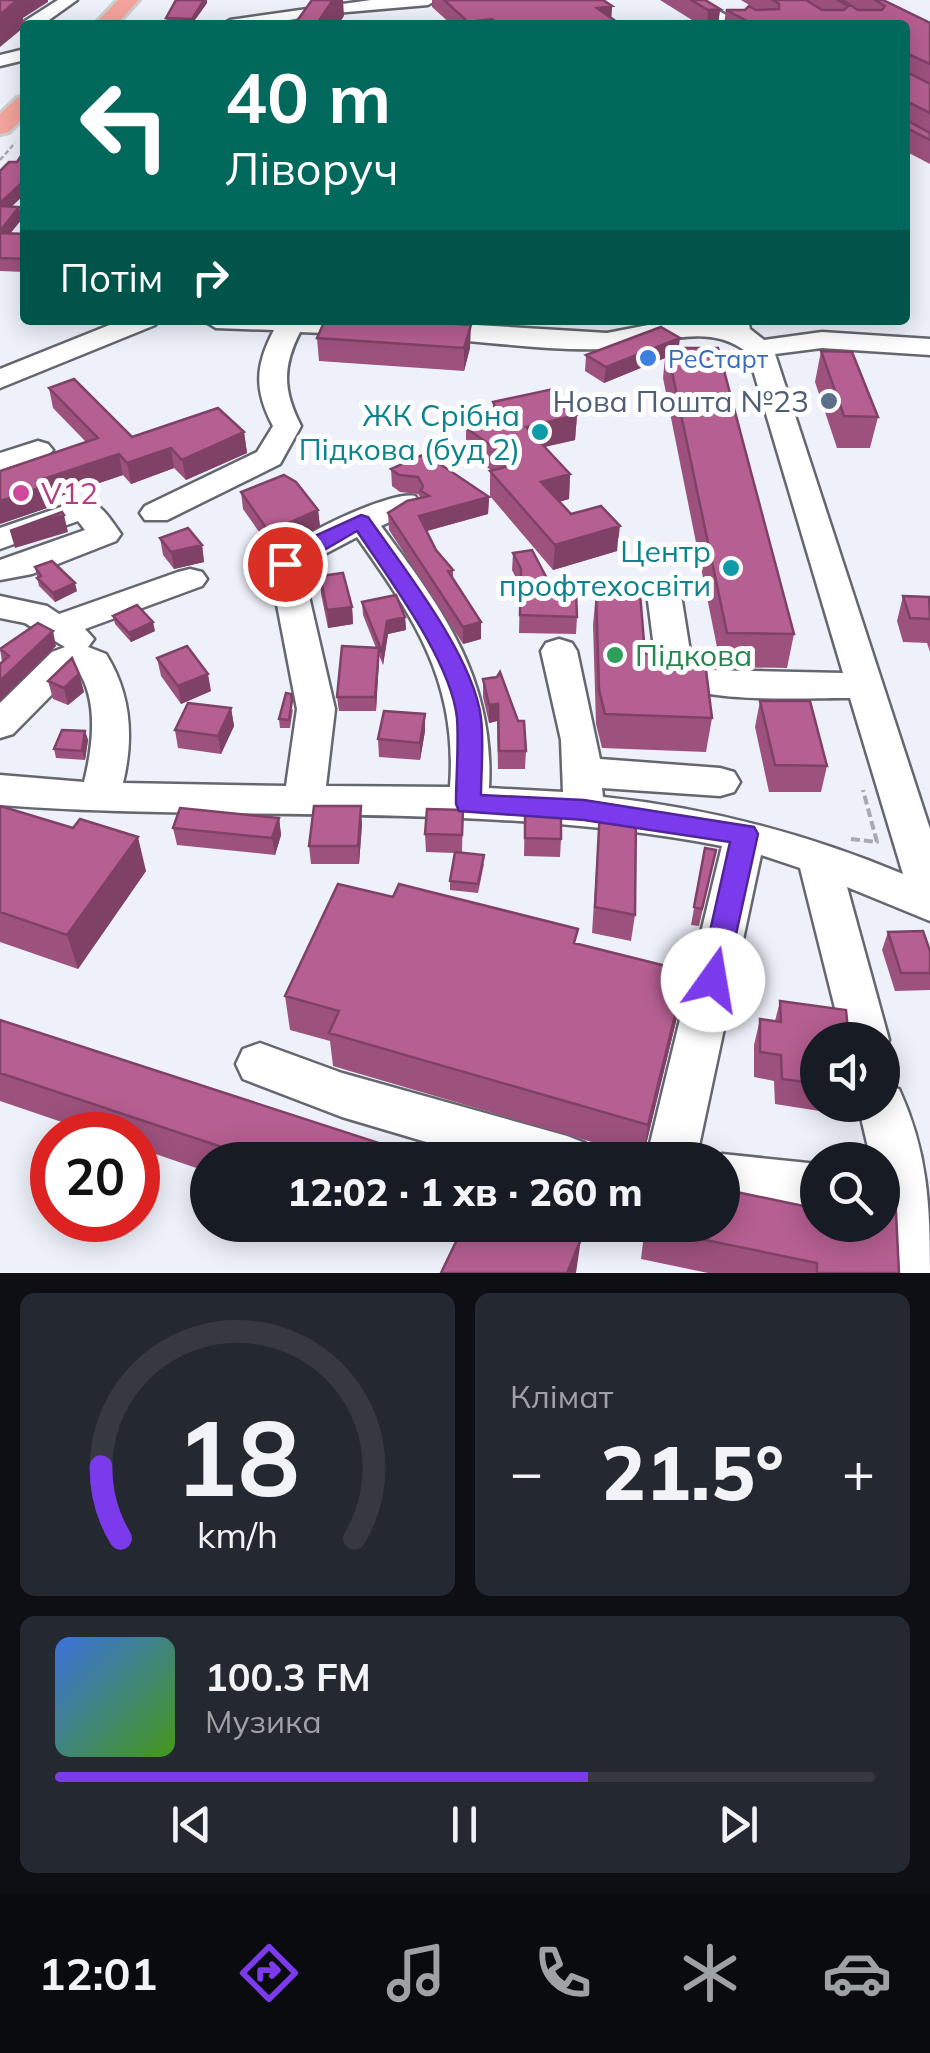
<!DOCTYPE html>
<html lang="uk">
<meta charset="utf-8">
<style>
body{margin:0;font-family:Mulish,sans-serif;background:#242831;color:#f1f3f6;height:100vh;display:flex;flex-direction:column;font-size:38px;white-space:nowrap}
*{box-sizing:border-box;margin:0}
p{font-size:32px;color:#9ea1a6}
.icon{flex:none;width:55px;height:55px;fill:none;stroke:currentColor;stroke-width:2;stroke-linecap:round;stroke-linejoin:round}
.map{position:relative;height:1273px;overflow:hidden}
.panel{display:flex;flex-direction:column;gap:20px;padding:20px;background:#0d0f14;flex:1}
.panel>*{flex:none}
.hud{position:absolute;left:20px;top:20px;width:890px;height:305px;border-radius:10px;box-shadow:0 5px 25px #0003;background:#00695c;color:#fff;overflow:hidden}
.buttons{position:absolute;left:800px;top:1022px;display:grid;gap:20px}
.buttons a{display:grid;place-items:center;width:100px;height:100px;border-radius:50%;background:#171b24;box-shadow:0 5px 25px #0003;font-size:50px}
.speed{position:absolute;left:30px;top:1112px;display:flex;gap:20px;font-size:50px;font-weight:700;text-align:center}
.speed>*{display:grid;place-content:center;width:130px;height:130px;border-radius:50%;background:#171b24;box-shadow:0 5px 25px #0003;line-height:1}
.speed .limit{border:15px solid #d22;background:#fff;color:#111}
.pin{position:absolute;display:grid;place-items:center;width:85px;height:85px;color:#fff;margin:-42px;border:5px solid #fff;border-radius:50%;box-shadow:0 2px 10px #0007}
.me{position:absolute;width:110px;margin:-55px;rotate:13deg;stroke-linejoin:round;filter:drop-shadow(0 0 8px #0008)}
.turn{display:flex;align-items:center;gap:35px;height:210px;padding:0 40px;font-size:45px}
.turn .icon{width:130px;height:130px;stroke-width:2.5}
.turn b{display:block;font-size:70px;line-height:85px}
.then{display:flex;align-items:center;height:95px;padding:0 40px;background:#0003;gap:20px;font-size:38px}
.big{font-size:75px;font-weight:800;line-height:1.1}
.panel .card{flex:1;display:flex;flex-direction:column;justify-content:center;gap:15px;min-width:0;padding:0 35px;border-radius:15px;background:#242831}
.panel .dial{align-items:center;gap:0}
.dial svg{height:260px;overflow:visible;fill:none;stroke:#363941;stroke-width:7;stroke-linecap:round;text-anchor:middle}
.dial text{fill:#f1f3f6;stroke:none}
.song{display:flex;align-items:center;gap:30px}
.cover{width:120px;height:120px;border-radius:15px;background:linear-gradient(135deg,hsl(220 70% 55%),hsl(100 70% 35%))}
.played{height:10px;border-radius:5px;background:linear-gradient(90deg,#7c3aed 65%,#363941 65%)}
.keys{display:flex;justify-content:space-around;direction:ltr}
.heat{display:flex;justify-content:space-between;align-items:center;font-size:55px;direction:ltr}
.panel .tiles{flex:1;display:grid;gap:20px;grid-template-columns:1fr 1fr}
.card:last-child{grid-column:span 2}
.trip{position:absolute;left:190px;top:1142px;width:550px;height:100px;border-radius:50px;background:#171b24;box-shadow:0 5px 25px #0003;font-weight:800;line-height:100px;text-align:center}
.menu{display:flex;height:160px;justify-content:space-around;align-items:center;background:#090b0e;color:#9ea1a6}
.menu .icon{width:70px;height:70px}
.menu .active{color:#7c3aed}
.menu b{font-size:45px;color:#f1f3f6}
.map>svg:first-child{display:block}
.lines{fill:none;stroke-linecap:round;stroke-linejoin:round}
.minor-casing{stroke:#64676e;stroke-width:5}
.major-casing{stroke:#cfcfd0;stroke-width:6}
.path-far1{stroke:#a7aab1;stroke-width:2.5;stroke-dasharray:5 2.5;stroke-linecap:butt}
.path{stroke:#a7aab1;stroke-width:4;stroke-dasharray:9 4;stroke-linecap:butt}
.minor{fill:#fff;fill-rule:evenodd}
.major{fill:#f4a49c;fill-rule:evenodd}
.wall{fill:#9d527e}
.shaded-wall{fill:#7f4266}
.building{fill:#b65f92;stroke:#7f4266;stroke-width:2.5}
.route{fill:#7c3aed;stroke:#51269a;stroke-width:2.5}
.shop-dot{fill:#3f7fe0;stroke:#fff;stroke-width:4}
.service-dot{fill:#5c6f8a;stroke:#fff;stroke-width:4}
.culture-dot{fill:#0f9aa8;stroke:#fff;stroke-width:4}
.hotel-dot{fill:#d1479c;stroke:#fff;stroke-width:4}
.leisure-dot{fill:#2e9e5b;stroke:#fff;stroke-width:4}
.labels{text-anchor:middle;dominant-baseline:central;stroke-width:10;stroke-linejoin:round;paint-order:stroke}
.far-shop-label{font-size:25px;fill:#366cbe;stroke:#fff;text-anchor:start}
.service-label{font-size:30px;fill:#4e5e75;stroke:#fff;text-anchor:end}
.culture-label{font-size:30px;fill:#0d838f;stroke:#fff;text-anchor:end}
.hotel-label{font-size:30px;fill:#b23c85;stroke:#fff;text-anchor:start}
.leisure-label{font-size:30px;fill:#27864d;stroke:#fff;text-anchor:start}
</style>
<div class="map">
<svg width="930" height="1273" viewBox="0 0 930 1273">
<rect width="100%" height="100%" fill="#eef1fa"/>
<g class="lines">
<defs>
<path id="minor" d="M58,0H77L42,25H25V29V21Z
M371,0H436L428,5L324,14L260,25H222L230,20Z
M680,0H700L743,25H722Z
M25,49V60L0,66V55Z
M122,320H159L155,325L0,388V369Z
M203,320H372L382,327L369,335L300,332C282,367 283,391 301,426L280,464L167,520H145L140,513L145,506L257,452L273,426C254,390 255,366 274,330L216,328Z
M674,320L723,323L722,320H748L750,329L764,340L822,332L930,339V355L822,348L775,354L930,829V921L847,887L889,1040L882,1055V1040H843L800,868L761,855L696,1160H646L722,846C484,800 241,823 0,805V775L84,782C93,746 99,700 77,669L13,734L0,738V703L52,652L65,647L25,623L0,618V596L47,606L59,614L178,572L190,569L202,572L207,579L202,586L85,629L94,639L88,647L106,654C131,694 134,737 123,783L286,786L297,709L269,563C284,541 390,490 415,496L420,503L415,510L381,526C443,610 495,679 489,788L563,792L561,740L541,651L546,643L559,639L572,643L577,651L600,759L720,768L734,772L740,782L734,792L720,796L602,788L603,797C708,808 805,833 903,874L850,698C809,697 679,707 657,671L648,601L653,593L665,590L677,593L682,601L692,664L706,670L843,673L748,353C706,319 653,347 605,349C547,351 485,341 426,338L413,330L426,322L607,333ZM357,537C415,619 458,683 450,787L326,786L335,709L302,566Z
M38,441L48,444L53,450L48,456L0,472V453Z
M84,499C101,503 111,520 121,534L116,541L32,574L0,580V560L85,530L78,521L0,549V528Z
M260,1043L342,1073L567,1136L585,1143L592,1160H487L342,1117L243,1079L236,1064L243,1049Z
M882,1083L899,1089C928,1152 930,1206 930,1273H898L882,1208V1160H871L858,1105H882Z
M722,1154L818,1164V1214L722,1202V1160H706Z"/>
<path id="major" d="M118,0H139L116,25H94Z
M25,96V116L9,132L0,134V114L17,98Z"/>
</defs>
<!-- minor casing -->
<use href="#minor" class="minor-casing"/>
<!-- major casing -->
<use href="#major" class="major-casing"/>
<!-- path-far1 -->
<path class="path-far1" d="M0,160L15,143"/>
<!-- path -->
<path class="path" d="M851,839L877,842L863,790"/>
<!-- minor -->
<use href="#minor" class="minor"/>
<!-- major -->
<use href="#major" class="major"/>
</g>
<!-- wall -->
<path class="wall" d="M432,0H603L612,6L611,18L621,25H452L432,7Z
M660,0H705L720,9L718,25H700Z
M741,0H883L930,23V164L905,151V25H724L726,10H757Z
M207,3L192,24L167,23L166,18Z
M25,150V194L12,206L19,207L22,219L10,233L25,234V272L0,271V171L17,162Z
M317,338L470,348L464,371L319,361Z
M679,348L794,634L787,668L721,667L663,378L665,358L604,383L585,371L586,355Z
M821,351L878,417L870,448H837L815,382Z
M49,388L132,437L244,432L247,453L186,480L174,468L131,484L123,475L46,501L47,508L0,524L86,442L53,408Z
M493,402L577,415L575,440L545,447L570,474L569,499L559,502L571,514L617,551L553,570L490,496V471H492L466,452V428L493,416Z
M391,469L489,497L488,514L427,531L436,550L453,570V579L481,639L463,644L389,530L388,513L421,498L418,494L400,492L392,486Z
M241,492L318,510L320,527L271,549L243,509Z
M160,538L202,545L204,562L174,569L163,555Z
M513,553L554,592L577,617L576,634L519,633L520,586L512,570Z
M35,567L77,591L55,602L39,586Z
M320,576L352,607L353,624L328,628L321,594Z
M596,592L645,654L712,718L706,752L602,748L596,724L593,625Z
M903,596L930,601V652L927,643L903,642L897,621Z
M362,602L405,617L406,630L388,634L383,665L379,655L376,711H339L337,697L376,648L363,615Z
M113,616L155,631L131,642L115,624Z
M56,646L0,701V664L2,662L0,649Z
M157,658L211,691L181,704L161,676Z
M79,674L84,692L68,705L53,699L48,681Z
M483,679L526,751L525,769H498L497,721L489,723L483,697Z
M760,701L827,766L821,792H769L755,727Z
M231,708L234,726L221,754L178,748L175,730Z
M293,709L290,728H280L279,719Z
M425,714V731L420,760L379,757L378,739Z
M85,731L88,740L85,760L56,758L54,749Z
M0,806L146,871L78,969L0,942Z
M525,808L561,839L560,857L524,856Z
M600,808L635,915L631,941L592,933Z
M463,810L462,853L484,864L478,893L450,890V881L455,853L426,852L425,834Z
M279,818L281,835L275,855L177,845L173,828Z
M362,824L359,864H311L309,846Z
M705,848L716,850L699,926L691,925Z
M888,932L930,951V990L895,991L882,950Z
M577,943L680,1005L643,1157L343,1069L333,1066L330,1041L290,1030L285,996Z
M780,1001L818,1040V1105H849L845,1115L775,1104L774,1081L754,1077V1045L760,1019L775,1021Z
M0,1020L419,1160H208V1172L138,1148V1135H100L0,1101Z
M818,1187V1225L899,1273H708L641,1259L645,1225H722L811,1207Z
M365,1225H407L402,1238Z"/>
<!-- shaded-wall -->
<path class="shaded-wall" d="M17,0H48V2L23,18V28L0,47V15Z
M204,0H207V3L192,24V19Z
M333,0H343L344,16L338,25H316Z
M612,6L611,24L597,8Z
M720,9L718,25H707L708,10Z
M492,19V25H468V22Z
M25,180V194L0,217V203Z
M19,207L22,219L1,245L0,231Z
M471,325L470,348L464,371V348Z
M680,338L678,353L667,348L665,358L604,383L606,367Z
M577,415L575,440L525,451L526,427Z
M244,432L247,453L186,480L182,460Z
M171,448L174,468L131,484L127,463Z
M119,454L123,475L46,501L47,508L0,524V501L37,481Z
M570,474L569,499L540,507L541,482Z
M489,497L488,514L419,533V516Z
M318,510L320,527L271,549L269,532Z
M64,515L68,532L15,548L10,531Z
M620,526L617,551L553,570L555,545Z
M202,545L204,562L174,569L171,552Z
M75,583L77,591L55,602L53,593Z
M352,607L353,624L328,628L327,610Z
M405,617L406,630L388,634L383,665L382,652L387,621Z
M153,622L155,631L131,642L129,633Z
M481,622V639L463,644V627Z
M53,631L56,646L0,701V681Z
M379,648V662L376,711L375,697Z
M79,674L84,692L68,705L64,688Z
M208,674L211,691L181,704L178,686Z
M498,704L497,721L489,723V705Z
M231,708L234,726L221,754L218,736Z
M425,714V731L420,760V743Z
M85,731L88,740L85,760L82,751Z
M361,806L362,824L359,864L358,846Z
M279,818L281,835L275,855L272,838Z
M138,837L146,871L78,969L67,935Z
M686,971L680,1005L643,1157L648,1125Z
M401,1225H407L402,1238Z
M581,1239L576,1273H567Z"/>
<!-- building -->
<path class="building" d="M0,0H17L0,15Z
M176,0H204L192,19L166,18Z
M312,0H333L316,25H294Z
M444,0H603L612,6L597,8L621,25H499L492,19L468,22Z
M691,0H705L720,9L708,10Z
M773,0H806L822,10H844L848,6L838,0H842L858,10H882L885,6L875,0H883L930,23V64L906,53L907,72L930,84V113L906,101L908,121L930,133V140L905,127V25H755L726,10H745L749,6L756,10L779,9V4Z
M25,150V180L0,203V171L9,162H17Z
M0,206L19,207L0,231Z
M0,233L25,234V259L0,258Z
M325,320H400L471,325L464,348L317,338Z
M661,327L680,338L606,367L586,355Z
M667,348H718L794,634L727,633Z
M821,351L852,352L878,417L844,416Z
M74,379L132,437L218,408L244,432L182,460L171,448L127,463L119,454L37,481L42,487L0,501V471L98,438L49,388Z
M553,389L577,415L526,427L570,474L541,482L571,514L601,506L620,526L555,545L490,471L517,464L466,428L498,413L493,402Z
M425,454L489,497L419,516L436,550L453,570L448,571L481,622L463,627L388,513L407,501L429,496L421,491L423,486L418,477L399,475L391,469Z
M284,475L296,482L318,510L269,532L241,492Z
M62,512L64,515L10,531Z
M188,528L202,545L171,552L160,538Z
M532,550L554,592H576L577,617L520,615L521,569L513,553Z
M52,561L75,583L53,593L37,578L41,576L35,567Z
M343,573L352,607L327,610L320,576Z
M596,592L640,593L645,654L681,655L705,662L712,718L605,714L599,690Z
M396,595L405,617L387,621L382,652L362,602Z
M903,596L929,597L930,619L910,618Z
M137,605L153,622L129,633L113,616Z
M38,623L53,631L0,681V664L9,656L0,649Z
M187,646L208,674L178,686L157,658Z
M342,646L379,648L375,697H337Z
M72,658L79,674L64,688L48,681Z
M500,672L518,721H524L526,751H499L498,704L489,705L483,679L497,677Z
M286,693L291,694L292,700L289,720L279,719Z
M760,701H810L827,766L775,765Z
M188,703L231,708L218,736L175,730Z
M384,711L425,714L420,743L378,739Z
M62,730L85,731L82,751L54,749Z
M0,806L73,828L80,819L138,837L67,935L0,912Z
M314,806H361L358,846H309Z
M180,808L279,818L272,838L173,828Z
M525,808L561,810V839L525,838Z
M600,808L636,814L635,915L595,907Z
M427,809L463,810L462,835L425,834Z
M705,848L716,850L702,909L694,907Z
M455,852L484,855L478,884L450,881Z
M338,884L393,897L399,884L578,929L574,943L686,971L648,1125L329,1033L339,1011L285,996Z
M923,931L930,951V973H901L888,932Z
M780,1001L846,1010L849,1040H818V1084L782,1079L781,1055L760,1052V1019L781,1022Z
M0,1020L419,1156L418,1160H261L0,1073Z
M722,1189L818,1209V1225H882V1190L895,1192L899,1273H817V1263L647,1228V1225H722Z
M464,1225H550L581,1239L567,1273H441Z"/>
<!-- route -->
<path class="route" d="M361,515L368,517C403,567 474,657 481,718C484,743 481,770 481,795L584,800L754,827L758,834L724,989L713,993L703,989L699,980L730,842L584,820L459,811L456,804C456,776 459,746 457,718C451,661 389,579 357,531C340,540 292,572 277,568L274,564L297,544Z"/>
<!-- markers -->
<circle class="shop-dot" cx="648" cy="358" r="10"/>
<circle class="service-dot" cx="829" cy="401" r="10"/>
<g class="culture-dot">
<circle cx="540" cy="432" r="10"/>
<circle cx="731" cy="568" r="10"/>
</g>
<circle class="hotel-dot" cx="21" cy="493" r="10"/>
<circle class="leisure-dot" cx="615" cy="655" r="10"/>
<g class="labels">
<!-- far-shop labels -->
<g class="far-shop-label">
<text x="668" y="358">РеСтарт</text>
</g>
<!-- service labels -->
<g class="service-label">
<text x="809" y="401">Нова Пошта №23</text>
</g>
<!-- culture labels -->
<g class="culture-label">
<text x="520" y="415">ЖК Срібна<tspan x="520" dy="34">Підкова (буд 2)</tspan></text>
<text x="711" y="551">Центр<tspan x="711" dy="34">профтехосвіти</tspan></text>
</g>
<!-- hotel labels -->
<g class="hotel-label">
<text x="41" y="493">V12</text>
</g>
<!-- leisure labels -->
<g class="leisure-label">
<text x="635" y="655">Підкова</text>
</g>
</g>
</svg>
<div class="buttons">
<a><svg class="icon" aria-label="sound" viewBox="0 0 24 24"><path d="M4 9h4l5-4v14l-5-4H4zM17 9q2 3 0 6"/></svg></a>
<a><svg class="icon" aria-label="search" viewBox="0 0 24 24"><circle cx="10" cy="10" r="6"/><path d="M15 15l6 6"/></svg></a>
</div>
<div class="speed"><div class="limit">20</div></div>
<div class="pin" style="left:285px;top:564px;background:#d93025"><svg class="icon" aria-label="arrive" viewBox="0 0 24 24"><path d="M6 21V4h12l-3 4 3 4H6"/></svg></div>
<svg class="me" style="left:713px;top:980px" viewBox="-20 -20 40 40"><circle r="19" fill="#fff"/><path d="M0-13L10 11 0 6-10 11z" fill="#7c3aed"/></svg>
<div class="trip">12:02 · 1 хв · 260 m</div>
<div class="hud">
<div class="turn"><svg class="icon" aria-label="left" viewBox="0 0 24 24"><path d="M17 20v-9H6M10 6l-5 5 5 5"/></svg><div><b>40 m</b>Ліворуч</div></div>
<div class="then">Потім<svg class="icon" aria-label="right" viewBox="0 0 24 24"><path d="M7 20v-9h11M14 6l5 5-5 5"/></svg></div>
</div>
</div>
<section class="panel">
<div class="tiles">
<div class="card dial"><svg viewBox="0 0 100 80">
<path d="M14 69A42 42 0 1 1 86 69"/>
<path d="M14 69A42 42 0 0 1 8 47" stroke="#7c3aed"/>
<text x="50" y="56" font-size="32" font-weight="700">18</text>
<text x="50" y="72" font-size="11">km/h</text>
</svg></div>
<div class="card"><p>Клімат</p>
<div class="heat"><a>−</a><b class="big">21.5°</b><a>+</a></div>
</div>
<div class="card">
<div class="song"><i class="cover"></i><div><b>100.3 FM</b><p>Музика</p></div></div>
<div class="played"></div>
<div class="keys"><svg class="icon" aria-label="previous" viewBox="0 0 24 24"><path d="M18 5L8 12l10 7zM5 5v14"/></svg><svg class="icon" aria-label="pause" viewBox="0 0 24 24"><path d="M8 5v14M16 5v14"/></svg><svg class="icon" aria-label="next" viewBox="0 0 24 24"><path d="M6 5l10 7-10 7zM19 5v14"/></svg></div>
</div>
</div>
</section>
<nav class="menu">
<b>12:01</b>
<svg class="icon active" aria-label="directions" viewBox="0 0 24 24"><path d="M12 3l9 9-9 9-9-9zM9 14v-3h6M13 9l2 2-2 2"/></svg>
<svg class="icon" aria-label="music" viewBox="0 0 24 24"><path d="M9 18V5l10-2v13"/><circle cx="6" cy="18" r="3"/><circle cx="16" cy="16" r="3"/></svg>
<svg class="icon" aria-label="phone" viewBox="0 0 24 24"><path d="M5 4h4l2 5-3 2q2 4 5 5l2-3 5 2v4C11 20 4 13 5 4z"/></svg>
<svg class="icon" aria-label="climate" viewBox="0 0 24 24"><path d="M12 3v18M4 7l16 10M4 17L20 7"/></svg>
<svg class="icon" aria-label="car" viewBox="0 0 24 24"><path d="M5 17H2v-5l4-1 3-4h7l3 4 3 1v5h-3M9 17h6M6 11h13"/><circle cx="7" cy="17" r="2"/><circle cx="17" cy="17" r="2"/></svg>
</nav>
